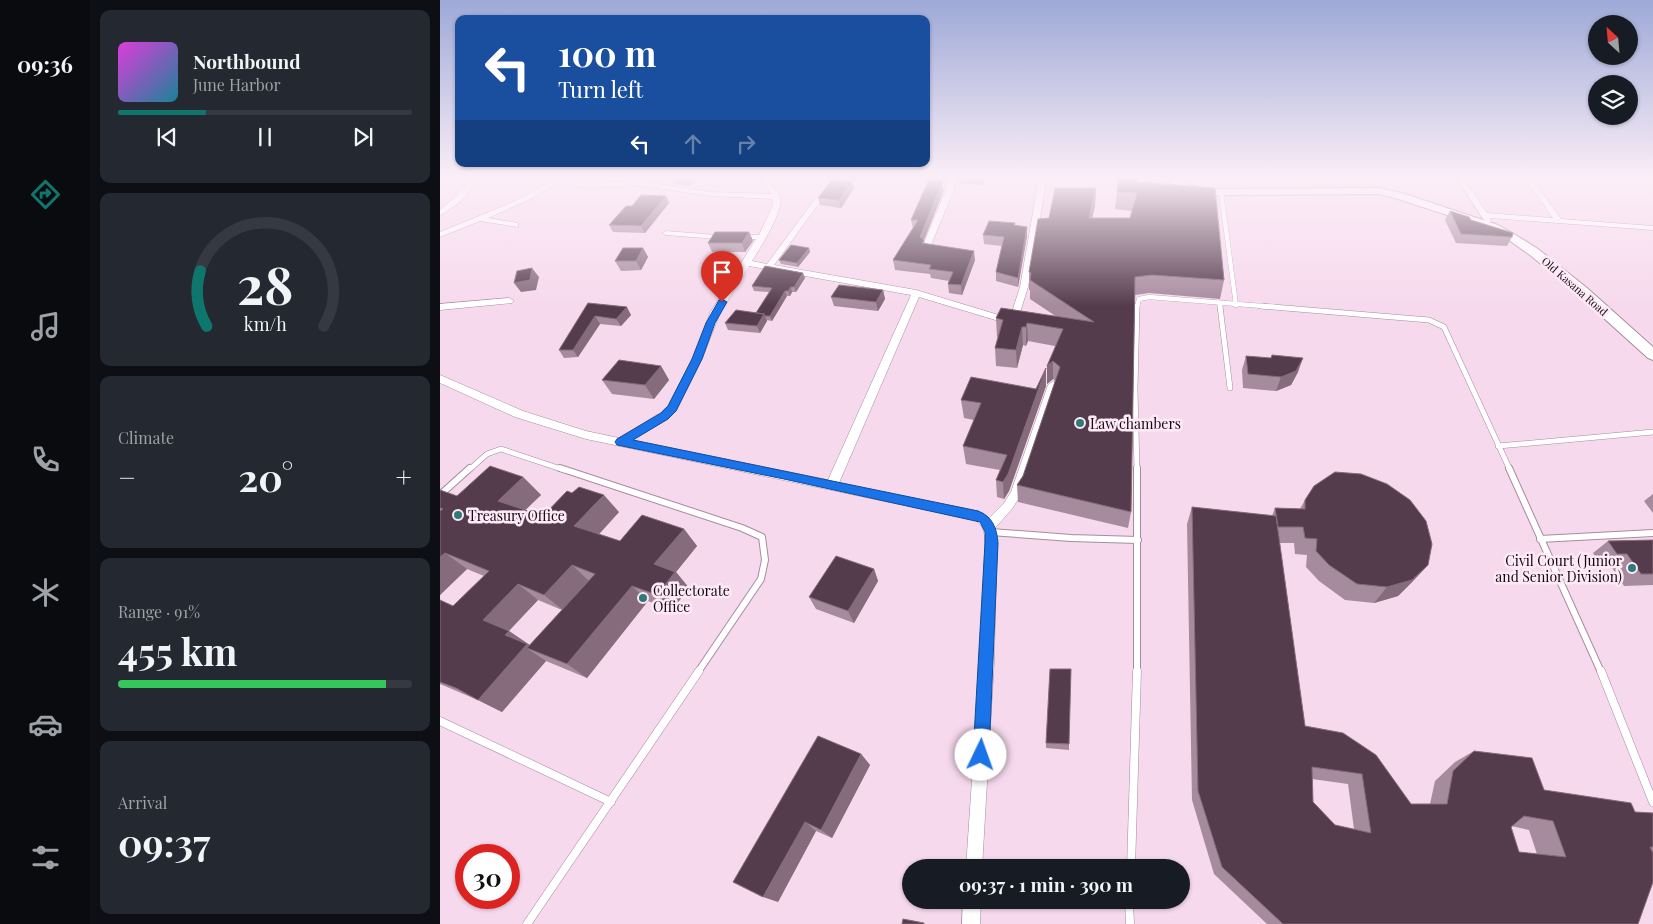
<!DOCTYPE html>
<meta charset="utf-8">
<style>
body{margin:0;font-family:"Playfair Display",serif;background:#242831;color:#f1f3f6;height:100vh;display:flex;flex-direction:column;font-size:19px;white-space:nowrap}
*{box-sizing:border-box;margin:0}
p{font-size:16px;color:#9ea1a6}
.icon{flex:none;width:28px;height:28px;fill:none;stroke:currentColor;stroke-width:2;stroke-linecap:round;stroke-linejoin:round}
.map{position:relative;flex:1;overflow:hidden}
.sheet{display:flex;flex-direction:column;gap:10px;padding:10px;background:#0d0f14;width:350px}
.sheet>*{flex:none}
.banner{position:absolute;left:15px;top:15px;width:475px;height:152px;border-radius:10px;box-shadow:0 1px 4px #0004;background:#1a4fa0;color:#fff;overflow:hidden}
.needle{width:32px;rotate:334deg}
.fabs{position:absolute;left:1148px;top:15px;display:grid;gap:10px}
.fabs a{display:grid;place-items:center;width:50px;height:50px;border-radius:50%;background:#171b24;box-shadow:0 1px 4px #0004;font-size:25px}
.speed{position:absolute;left:15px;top:844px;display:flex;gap:10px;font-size:25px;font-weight:700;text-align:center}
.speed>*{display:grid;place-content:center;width:65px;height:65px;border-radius:50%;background:#171b24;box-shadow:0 1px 4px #0004;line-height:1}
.speed .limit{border:8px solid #d22;background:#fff;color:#111}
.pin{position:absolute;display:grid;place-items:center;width:42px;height:42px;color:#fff;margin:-51px -21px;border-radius:50% 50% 50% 0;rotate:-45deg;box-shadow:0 0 5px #0007}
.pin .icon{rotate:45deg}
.me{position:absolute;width:55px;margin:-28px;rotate:3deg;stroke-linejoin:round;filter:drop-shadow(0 0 4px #0008)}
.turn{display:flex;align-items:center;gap:18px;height:105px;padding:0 20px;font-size:22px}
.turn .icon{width:65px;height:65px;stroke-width:2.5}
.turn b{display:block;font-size:35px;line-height:42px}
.lanes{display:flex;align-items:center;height:48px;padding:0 20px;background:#0003;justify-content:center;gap:25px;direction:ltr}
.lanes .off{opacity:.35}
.big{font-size:38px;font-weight:700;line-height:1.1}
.sheet .tile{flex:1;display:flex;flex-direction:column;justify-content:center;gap:8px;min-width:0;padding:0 18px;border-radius:10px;background:#242831}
.sheet .dial{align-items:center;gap:0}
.dial svg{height:130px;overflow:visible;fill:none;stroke:#363941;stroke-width:7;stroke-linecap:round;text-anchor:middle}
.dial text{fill:#f1f3f6;stroke:none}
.song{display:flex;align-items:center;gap:15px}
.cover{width:60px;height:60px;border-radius:8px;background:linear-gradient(135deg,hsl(300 70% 55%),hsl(190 70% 35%))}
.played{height:5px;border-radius:2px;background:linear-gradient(90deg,#0f766e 30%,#363941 30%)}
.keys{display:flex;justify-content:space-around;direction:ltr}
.heat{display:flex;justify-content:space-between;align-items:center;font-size:28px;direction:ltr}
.charge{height:8px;border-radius:4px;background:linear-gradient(90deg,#34c759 91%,#363941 0)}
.trip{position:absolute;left:462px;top:859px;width:288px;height:50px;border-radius:25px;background:#171b24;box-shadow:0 1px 4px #0004;font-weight:700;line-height:50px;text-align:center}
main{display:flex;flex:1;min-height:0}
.tab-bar{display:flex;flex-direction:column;width:90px;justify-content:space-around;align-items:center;background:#090b0e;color:#9ea1a6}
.tab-bar .icon{width:35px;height:35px}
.tab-bar .on{color:#0f766e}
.tab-bar b{font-size:22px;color:#f1f3f6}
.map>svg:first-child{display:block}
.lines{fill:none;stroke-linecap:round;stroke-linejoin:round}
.lane-far3-casing{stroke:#a88b9e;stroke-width:5}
.lane-far2-casing{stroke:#a88b9e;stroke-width:6}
.lane-far1-casing{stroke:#a88b9e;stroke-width:8}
.lane-casing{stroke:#a88b9e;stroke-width:9}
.street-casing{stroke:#a88b9e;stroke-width:1}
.secondary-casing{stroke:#a88b9e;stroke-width:2}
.lane-far3{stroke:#fff;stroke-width:4.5}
.lane-far2{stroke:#fff;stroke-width:5}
.lane-far1{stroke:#fff;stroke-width:6}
.lane{stroke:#fff;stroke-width:8}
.street{fill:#fff;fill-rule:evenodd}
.secondary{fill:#fff;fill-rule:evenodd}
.wall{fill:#a68a9d;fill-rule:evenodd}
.shaded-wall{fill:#866b7d}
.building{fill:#553c4d;stroke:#866b7d;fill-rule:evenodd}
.route{fill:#1a73e8;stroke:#114b97}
.poi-dot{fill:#307979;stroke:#fdeaf6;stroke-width:2}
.labels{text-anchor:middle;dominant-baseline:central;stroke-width:5;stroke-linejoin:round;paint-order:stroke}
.far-street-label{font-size:11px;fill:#12090f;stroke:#fdeaf6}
.poi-label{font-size:14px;fill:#12090f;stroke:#fdeaf6;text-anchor:start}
</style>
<main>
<nav class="tab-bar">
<b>09:36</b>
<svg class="icon on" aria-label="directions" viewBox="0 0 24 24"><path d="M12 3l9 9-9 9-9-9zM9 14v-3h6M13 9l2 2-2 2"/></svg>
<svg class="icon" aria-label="music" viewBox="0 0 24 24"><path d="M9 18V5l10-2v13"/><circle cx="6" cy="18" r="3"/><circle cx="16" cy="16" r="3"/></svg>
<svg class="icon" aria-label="phone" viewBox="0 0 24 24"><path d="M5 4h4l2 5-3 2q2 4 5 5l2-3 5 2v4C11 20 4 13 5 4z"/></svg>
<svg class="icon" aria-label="climate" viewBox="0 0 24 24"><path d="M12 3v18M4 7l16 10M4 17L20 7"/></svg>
<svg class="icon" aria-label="car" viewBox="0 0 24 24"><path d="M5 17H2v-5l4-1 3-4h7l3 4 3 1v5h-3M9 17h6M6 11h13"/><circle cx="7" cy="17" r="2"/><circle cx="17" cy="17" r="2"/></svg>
<svg class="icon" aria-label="filters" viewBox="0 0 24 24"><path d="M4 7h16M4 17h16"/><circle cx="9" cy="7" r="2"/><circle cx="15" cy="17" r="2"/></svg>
</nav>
<section class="sheet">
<div class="tile">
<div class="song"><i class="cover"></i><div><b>Northbound</b><p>June Harbor</p></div></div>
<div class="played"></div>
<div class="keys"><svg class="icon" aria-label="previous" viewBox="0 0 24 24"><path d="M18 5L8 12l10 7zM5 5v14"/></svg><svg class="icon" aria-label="pause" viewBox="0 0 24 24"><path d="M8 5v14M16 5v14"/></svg><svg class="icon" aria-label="next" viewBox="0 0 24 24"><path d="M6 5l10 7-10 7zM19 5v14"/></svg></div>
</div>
<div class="tile dial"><svg viewBox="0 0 100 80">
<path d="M14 69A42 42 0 1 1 86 69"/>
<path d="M14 69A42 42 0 0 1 10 35" stroke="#0f766e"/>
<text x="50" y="56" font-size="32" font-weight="700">28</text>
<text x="50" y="72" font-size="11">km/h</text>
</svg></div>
<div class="tile"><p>Climate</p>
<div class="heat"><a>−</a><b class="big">20°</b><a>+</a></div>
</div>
<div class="tile"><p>Range · 91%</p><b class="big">455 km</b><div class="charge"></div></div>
<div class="tile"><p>Arrival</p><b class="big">09:37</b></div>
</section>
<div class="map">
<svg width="1213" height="924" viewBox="0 0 1213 924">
<rect width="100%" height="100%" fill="#f7d9ed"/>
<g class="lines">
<defs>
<path id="lane-far3" d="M781,192L796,305
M780,304V307
M697,307L699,299L709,297L835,307"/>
<path id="lane-far2" d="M780,306L790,388
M820,306L989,320L1004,327L1070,470
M1058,446L1213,432
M29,470L47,454L61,449L124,470
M697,470L695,389L697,306"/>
<path id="lane-far1" d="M120,468L302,528L322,537L325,560L321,579L258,672
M697,468V672
M1069,468L1161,672
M0,495L30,468
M551,532L631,538L698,540
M1100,539L1213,533"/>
<path id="lane" d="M1161,671L1213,802
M0,721L171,802
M691,868L697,671
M689,900L690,924
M87,924L259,671"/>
<path id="street" d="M35,176H42L21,201L0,216V210L15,197Z
M319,176H326C330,183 337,190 340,197C345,209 319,250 312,261L327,264L392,176H399L334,265L476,290L562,316L571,315L580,287L597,189L596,176H604L605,189L588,287L578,319L562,322L479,297L399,483L538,511L549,518L564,503L571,492L608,385L613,381L618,385L582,493L572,509L555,528L557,543L554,662L542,868H526L540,662L545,543C545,533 544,526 535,520L146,439L75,417L0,383V375L83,411L146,431L179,438L220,413L228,406L252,359L270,313L316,239H277L226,235L222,233L226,231L277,235H319L333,205L332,199L271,196L198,185L152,187L115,184L93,198L48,218L78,223V227L40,221L0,237V232L73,202L118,177H121V180L152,183L198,181L271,192L331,194ZM309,266L471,295L388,480L192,440L228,419L236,411L262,359L280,313Z
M507,176H515L513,192L491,245L487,247H484L483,245L505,192Z
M1015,176H1022L1047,213L1113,218L1083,176H1090L1121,219L1213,226V230L1050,218L1051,222H1045Z
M69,298L74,301L72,303L0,310V304Z
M523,900H541L540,924H522Z"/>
<path id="secondary" d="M725,176H737L745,184L768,189L939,188L962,193L1058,225L1074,234L1098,249L1147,288L1213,347V360L1208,358L1137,294L1090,255L1066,238L1050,229L955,198L939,194L768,195L737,188Z"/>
</defs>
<!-- lane-far3 casing -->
<use href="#lane-far3" class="lane-far3-casing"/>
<!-- lane-far2 casing -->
<use href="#lane-far2" class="lane-far2-casing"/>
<!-- lane-far1 casing -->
<use href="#lane-far1" class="lane-far1-casing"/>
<!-- lane casing -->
<use href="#lane" class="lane-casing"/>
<!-- street casing -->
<use href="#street" class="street-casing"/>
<!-- secondary casing -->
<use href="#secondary" class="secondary-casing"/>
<!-- lane-far3 -->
<use href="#lane-far3" class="lane-far3"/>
<!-- lane-far2 -->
<use href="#lane-far2" class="lane-far2"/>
<!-- lane-far1 -->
<use href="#lane-far1" class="lane-far1"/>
<!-- lane -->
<use href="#lane" class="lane"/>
<!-- street -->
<use href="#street" class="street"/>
<!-- secondary -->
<use href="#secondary" class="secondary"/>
</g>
<!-- wall -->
<path class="wall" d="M231,176H258L249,186L234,184Z
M518,176H565L566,179H545L543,185L519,183Z
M412,181L414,188L401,208L380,205L378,198Z
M698,182L784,280L780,299L709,293L695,295L691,512L688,528L578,502L577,485L583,476L615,381L613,379L607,384L615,346L588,341L586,346L583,345L577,368L556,366L555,348L558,337H557L556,318L617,317L590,299V290H589V272L609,218L656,188L655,206L652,218H690L692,211L675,209L677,192Z
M504,188L503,192L484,240V243L535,260L522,295L509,293L508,284L509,281L491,278L490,274L455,270L453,260L473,228L471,220Z
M226,196L229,203L205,233L173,232L169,225L192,206Z
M1010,211L1031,220L1072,237L1067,246L1016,243L1005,220Z
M575,223V226L587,236L578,287L556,281V272L562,246L544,244L543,235Z
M309,232L313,241L305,252H272L268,243Z
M203,248L208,257L201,270L181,271L175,261Z
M369,248L370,252L358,267L341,264L339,260Z
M365,278L356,292H352L350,296H347L332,321L327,320V321L320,333L288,330L285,323L316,313L329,292L314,291L312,286Z
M443,290L445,299L438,311L394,306L391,297Z
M148,303L191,315L181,326L160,324L138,357L124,358L119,350Z
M806,356L858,372L851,385L836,391L803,388L802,370Z
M221,366L229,380L214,399L172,394L162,380Z
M606,386L569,491L564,499L557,497L556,480L560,470L526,464L523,446L534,420L524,418L521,400L596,389Z
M83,477L101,495L85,510L103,516L179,512L159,534L180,541L244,529L257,546L236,572L249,588L232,610L208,601L147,678L106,661L62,712L40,701L0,684V600L13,606L44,576L27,569L0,595V490L17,496ZM98,600L122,610L90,645L69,631Z
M1213,494V513L1204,501Z
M865,500L988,565L973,581L958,596L934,603L905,600L879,581L866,567L867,555L855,554L854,543H839L865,726L971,804H990L995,781L1015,762L1034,751L1104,790L1195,812L1213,813V882L1198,924H827L774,874L752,800L747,524L752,507L832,516L835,508L860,509ZM872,779L908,784L914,829L895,825L873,802ZM1071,826L1089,830L1097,854L1079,852Z
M1213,540V585L1184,586L1171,566L1161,567L1153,553L1168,541Z
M434,569L438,581L414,623L376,609L369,597Z
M378,736L421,754L430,765L392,838L376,831L338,902Z
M606,743L629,744V750L606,748Z"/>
<!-- shaded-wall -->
<path class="shaded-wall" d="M248,176H258L249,186L245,179Z
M542,176H545V179L543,185Z
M502,179L503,192L484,240L485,249L480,237Z
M412,181L414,188L401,208L399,200Z
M656,188L655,206L648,236L649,218Z
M226,196L229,203L205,233L201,226Z
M587,227V236L578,287V278Z
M309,232L313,241L305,252L302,243Z
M203,248L208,257L201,270L196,261Z
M369,248L370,252L358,267L357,263Z
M534,251L535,260L522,295L521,285Z
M92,268L99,277L96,290L81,292L74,283Z
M363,273L365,278L356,292L354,287Z
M351,287L352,292L350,296L348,291Z
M443,290L445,299L438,311L436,302Z
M345,291L347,296L332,321L330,316Z
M187,307L191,315L181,326L176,319Z
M324,314L327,321L320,333L317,326Z
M155,316L160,324L138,357L133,350Z
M587,323L588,341L586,346V327Z
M582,327L583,345L577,368L576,350Z
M863,358L858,372L851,385L836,391L841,377Z
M613,361V379L607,384V366Z
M221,366L229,380L214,399L205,385Z
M606,368V386L569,491L564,499L563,482Z
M83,477L101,495L77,518L58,501Z
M164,495L179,512L151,543L134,526Z
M244,529L257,546L236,572L249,588L232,610L217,595L214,564Z
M5,553L27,569L0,595V557Z
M132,565L149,581L123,610L104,595Z
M988,565L973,581L958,596L934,603L947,587Z
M434,569L438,581L414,623L408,611Z
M78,584L98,600L65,635L43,620Z
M192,586L208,601L147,678L127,664Z
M69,631L91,646L88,649L106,661L62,712L38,700L65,635Z
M421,754L430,765L392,838L381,830Z
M365,822L376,831L338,902L323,897Z"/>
<!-- building -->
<path class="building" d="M232,176H248L245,179Z
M679,176H696L698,182L775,188L784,280L712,275L695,277L691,512L577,485L583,476L620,367L613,361L607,366L623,329L587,323L586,327H582L576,350L555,348L563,320L556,318L561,308L654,322L590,280L591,273L589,272L598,219L609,218L615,188H656L649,218H690L697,193L677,192Z
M392,179L412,181L399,200L378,198Z
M489,179H502V183L480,237L484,240L482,243L534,251L521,285L508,284L513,272L489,269L491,265L453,260L478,220H471Z
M201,195L226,196L201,226L169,225L186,206H192Z
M1010,211L1029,217L1031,220L1073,233L1072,237L1021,234Z
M549,221L575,223L574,225L587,227L578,278L556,272L564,237L543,235Z
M275,232H309L302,243H268Z
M351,245L369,248L357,263L339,260Z
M183,248H203L196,261H175Z
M325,266L363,273L354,287H351L348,291H345L330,316H325L324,314L316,313L332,288L312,286Z
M92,268L90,280L74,283L77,271Z
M399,285L443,290L436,302L391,297Z
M148,303L187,307L176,319L155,316L133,350H119Z
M296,310L324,314L317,326L285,323Z
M832,355L863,358L856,371L841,377L808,374L806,356L831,358Z
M179,360L221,366L205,385L162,380Z
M606,368L568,474L563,482L556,480L567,455L523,446L541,403L521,400L531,377L596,389Z
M50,466L83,477L58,501L103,516L127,491L132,493L139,487L164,495L134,526L180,541L202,515L244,529L214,564L235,572L217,595L192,586L127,664L87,648L155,574L132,565L104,595L78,584L43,620L69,631L65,635L87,644L38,700L16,688L0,682V600L13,606L49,571L5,553L0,557V511L3,509L0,508V490L17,496Z
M895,472L921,474L947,484L970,500L986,521L992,544L988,565L972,580L947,587L917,584L889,565L876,551L877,539L865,538L863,527H838L835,508L865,509V500L874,486Z
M752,507L836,516L865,726L903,733L936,755L971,804H1007L1013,771L1034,751L1092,758L1104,790L1191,803L1195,812L1213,813V847H1210L1213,853V882L1198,924H843L782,867L758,791ZM872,767L922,774L931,833L895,825L873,802ZM1084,816L1113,821L1126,857L1079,852L1071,827Z
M1213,540V574H1201L1187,554H1177L1168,541Z
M396,556L434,569L408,611L369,597Z
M610,669H631L629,744L606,743Z
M378,736L421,754L381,830L365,822L323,897L293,882Z
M463,919L484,923V924H462Z"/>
<!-- sky -->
<linearGradient id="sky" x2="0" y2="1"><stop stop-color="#9da9d7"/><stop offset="0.58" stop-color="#fbeef7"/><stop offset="1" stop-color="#fbeef7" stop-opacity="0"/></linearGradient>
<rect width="1213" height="306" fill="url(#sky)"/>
<!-- route -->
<path class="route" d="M282,299L287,302L275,323L262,359L236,411L228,419L193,440L538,511C552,516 557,528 558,543L549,755L546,761L541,763L536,761L533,755L545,543V532L540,522L344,479L177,445L175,442L177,439L221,413L228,406L252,359L266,323L279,300Z"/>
<!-- markers -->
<g class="poi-dot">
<circle cx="640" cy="423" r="5"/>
<circle cx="18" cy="515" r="5"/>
<circle cx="1192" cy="568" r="5"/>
<circle cx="203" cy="598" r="5"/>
</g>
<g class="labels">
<!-- far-street labels -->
<g class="far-street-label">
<text transform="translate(1135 286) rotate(41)">Old Kasana Road</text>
</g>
<!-- poi labels -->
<g class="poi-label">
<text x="650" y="423">Law chambers</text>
<text x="28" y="515">Treasury Office</text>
<text x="1182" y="560" text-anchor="end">Civil Court (Junior<tspan x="1182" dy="16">and Senior Division)</tspan></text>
<text x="213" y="590">Collectorate<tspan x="213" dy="16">Office</tspan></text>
</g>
</g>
</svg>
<div class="fabs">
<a><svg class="needle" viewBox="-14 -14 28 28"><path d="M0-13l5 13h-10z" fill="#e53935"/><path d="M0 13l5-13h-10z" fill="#9ea1a6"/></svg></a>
<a><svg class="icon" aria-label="layers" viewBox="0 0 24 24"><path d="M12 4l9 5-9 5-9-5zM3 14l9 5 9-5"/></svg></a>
</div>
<div class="speed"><div class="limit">30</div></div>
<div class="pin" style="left:282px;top:302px;background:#d93025"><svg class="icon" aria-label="arrive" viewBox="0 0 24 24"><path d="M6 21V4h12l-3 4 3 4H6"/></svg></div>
<svg class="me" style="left:541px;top:755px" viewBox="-20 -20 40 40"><circle r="19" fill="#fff"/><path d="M0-13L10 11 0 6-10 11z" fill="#1a73e8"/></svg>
<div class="trip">09:37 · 1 min · 390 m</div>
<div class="banner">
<div class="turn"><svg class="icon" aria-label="left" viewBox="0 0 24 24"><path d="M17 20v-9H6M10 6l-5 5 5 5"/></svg><div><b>100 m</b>Turn left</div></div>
<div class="lanes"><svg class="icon" aria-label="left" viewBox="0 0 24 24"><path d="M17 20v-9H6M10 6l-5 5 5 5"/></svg><svg class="icon off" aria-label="ahead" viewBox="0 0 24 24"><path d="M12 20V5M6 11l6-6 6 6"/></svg><svg class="icon off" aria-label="right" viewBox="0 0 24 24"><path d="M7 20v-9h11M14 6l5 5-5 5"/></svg></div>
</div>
</div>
</main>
